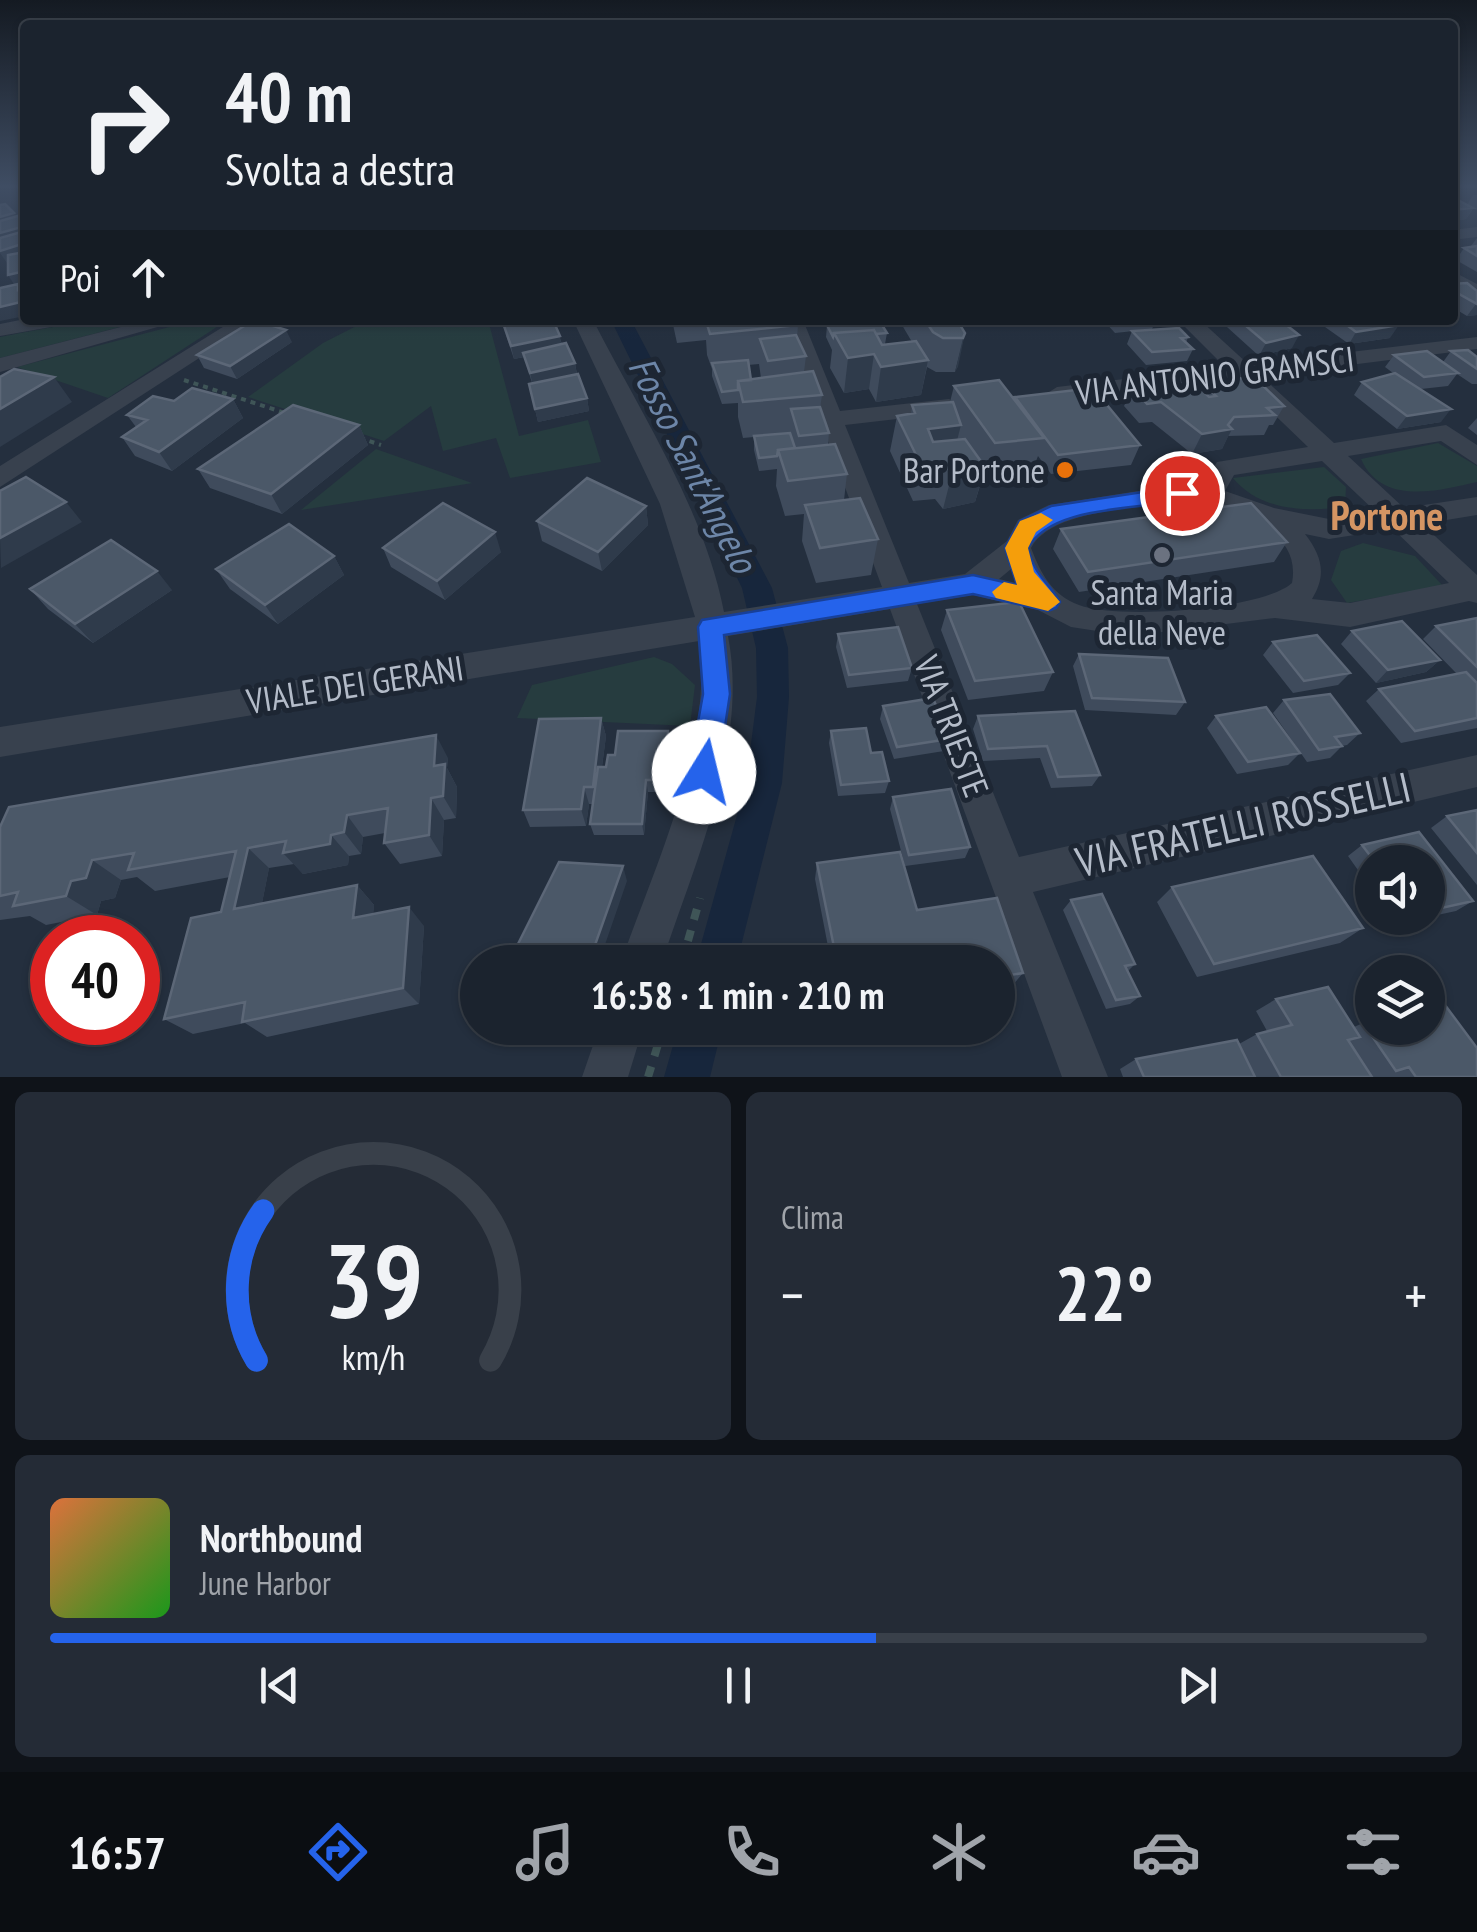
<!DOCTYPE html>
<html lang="it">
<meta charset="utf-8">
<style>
body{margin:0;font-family:"PT Sans Narrow",sans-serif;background:#242b36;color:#f1f3f6;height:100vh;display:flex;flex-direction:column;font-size:38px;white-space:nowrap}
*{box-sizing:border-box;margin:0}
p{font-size:32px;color:#a0a4aa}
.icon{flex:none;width:55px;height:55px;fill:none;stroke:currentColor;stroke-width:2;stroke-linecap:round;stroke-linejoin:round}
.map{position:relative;height:1077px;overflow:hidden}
.panel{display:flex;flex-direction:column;gap:15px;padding:15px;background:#0f1319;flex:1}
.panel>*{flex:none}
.guide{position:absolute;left:20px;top:20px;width:1438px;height:305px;border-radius:10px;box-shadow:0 2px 8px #0004,0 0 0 2px #39404a;background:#1b232e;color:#f1f3f6;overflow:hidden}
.controls{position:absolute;left:1355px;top:845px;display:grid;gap:20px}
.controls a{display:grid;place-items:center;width:90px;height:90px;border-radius:50%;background:#1b232e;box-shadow:0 2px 8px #0004,0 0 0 2px #39404a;font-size:50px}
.speed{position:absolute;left:30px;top:915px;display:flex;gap:20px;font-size:50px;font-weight:700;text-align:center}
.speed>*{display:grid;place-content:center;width:130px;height:130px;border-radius:50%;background:#1b232e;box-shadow:0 2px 8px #0004,0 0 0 2px #39404a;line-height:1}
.speed .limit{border:15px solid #d22;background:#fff;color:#111}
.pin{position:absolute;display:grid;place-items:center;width:85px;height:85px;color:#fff;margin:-42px;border:5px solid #fff;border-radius:50%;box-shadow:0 2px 10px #0007}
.me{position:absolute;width:110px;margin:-55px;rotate:9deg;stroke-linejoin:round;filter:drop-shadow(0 0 8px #0008)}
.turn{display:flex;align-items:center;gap:35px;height:210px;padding:0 40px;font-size:45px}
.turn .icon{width:130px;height:130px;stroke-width:2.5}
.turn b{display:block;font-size:70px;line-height:85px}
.then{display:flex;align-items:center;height:95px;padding:0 40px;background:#0003;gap:20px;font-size:38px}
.big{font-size:75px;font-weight:800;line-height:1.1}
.panel .card{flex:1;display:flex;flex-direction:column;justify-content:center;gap:15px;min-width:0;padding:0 35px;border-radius:15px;background:#242b36}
.panel .dial{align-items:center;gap:0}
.dial svg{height:260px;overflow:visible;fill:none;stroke:#39404a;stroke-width:7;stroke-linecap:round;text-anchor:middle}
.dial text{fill:#f1f3f6;stroke:none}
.song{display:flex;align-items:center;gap:30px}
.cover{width:120px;height:120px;border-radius:15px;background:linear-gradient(135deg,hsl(20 70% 55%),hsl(120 70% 35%))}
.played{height:10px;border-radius:5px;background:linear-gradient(90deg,#2563eb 60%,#39404a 60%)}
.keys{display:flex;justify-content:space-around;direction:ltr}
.heat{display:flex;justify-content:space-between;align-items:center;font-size:55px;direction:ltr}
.panel .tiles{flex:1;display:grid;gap:15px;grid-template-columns:1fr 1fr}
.card:last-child{grid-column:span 2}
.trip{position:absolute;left:460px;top:945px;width:555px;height:100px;border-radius:50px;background:#1b232e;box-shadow:0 2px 8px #0004,0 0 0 2px #39404a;font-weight:800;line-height:100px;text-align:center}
.tab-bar{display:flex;height:160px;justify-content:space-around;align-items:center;background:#0b0e12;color:#a0a4aa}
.tab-bar .icon{width:70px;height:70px}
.tab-bar .on{color:#2563eb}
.tab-bar b{font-size:45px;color:#f1f3f6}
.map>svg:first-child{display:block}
.green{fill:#263c3f}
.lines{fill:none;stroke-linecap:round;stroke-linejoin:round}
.canal{fill:#17263c;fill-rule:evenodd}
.path-far1{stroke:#3f5557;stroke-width:4;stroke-dasharray:5 5;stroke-linecap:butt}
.path{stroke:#3f5557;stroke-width:8;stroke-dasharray:11 11;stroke-linecap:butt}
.minor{fill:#38414e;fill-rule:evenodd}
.wall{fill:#3f4b5c;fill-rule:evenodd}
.shaded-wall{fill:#2f3b4b}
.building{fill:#4b5868;stroke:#5c6777;stroke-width:2.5}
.route{fill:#2563eb;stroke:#184099;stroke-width:2.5}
.slow{fill:#f59e0b}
.food-dot{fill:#e8710a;stroke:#1d2633;stroke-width:4}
.worship-dot{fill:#6b7280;stroke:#1d2633;stroke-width:4}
.labels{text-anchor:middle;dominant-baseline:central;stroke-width:10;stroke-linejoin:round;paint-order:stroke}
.street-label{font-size:35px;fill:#b4bcc9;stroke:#1d2633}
.poi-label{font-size:35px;fill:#b4bcc9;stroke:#1d2633;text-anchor:end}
.water-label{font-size:38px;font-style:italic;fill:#6d86a8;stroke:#1d2633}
.quarter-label{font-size:40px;font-weight:bold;fill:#d59563;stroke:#1d2633}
.near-street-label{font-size:42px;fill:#b4bcc9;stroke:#1d2633}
</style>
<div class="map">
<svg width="1477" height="1077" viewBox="0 0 1477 1077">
<rect width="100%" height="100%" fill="#242f3e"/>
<!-- green -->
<path class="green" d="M89,320H147L0,358V337Z
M196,320L226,321L108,398L17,367Z
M368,320H488L519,436L588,420L601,462L510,478L496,438L443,451L431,406L384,441L248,397L323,343Z
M1438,443L1477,466V482C1438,491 1382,506 1361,459Z
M376,449L472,483H473L301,510Z
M1324,467L1346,487L1345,507C1306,512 1260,511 1233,478Z
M1363,543L1415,556L1443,586L1347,603L1331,580L1341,551Z
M654,657L672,664L695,685L690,726L517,718L532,685Z"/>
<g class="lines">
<!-- canal -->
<path class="canal" d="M611,320H631L772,588L788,648L789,697L782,783L737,962H696L746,783L757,697L756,648L742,588Z
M678,1028H722L710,1077H664Z"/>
<!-- path-far1 -->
<path class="path-far1" d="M184,380L288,414
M360,438L381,445"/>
<!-- path -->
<path class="path" d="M682,962L700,898
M648,1077L663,1028"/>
<!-- minor -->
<path class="minor" d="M1477,227V237L1452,240V230Z
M1452,271L1477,284V298L1452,285Z
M25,319V320H67L57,326L0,336V324Z
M148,320H182L0,372V358Z
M234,320H258L0,487V466Z
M573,320H593C640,412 704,509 724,612L882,587L783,320H803L840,411L949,399L961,406L949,413L845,425L909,583L965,574L1007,541L1018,520L1049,505L1183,484L1201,486L1217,462L1308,447L1237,379L1057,401L1046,394L1057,387L1225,367L1178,320H1200L1248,364L1477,337V349L1261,376L1334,443L1446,425L1477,445V465L1441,441L1348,456L1404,508L1477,497V515L1422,524L1477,575V603L1469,601L1350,627L1275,618L1130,636L1071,627L1038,610L973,595L917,604L1019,857L1477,755V787L1033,892L1108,1077H1062L890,609L728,636C749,744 695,862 662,962H621C654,868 714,742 699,641L0,757V727L695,617L660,504ZM1322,461L1376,512L1329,519L1274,508L1225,491L1234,475ZM1183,502C1225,507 1303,525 1292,583C1262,610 1118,620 1079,605C1052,595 1041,574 1031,548C1051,509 1142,508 1183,502ZM1393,529L1449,583L1350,603L1312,599C1327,575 1322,556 1305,534L1329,539ZM1011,569L1016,583L999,579Z
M599,1028H643L628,1077H582Z"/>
</g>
<!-- wall -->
<path class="wall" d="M1473,195H1477V210L1473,209L1466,219L1452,221V197L1467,205Z
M1477,238V272L1456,260L1464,248L1473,247L1471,246Z
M1452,284L1477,291V315L1467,316L1452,307Z
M513,320H557L554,322L562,344L575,363L577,374L587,398L589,411L538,422L529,384L532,383L524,357L514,359L507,338L504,326L514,323Z
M672,320H796L798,325L797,338L806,356L804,372L822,395L820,409L829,433L828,444L847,474L844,500L878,539L871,575L816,583L802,541L804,514L785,516L776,486L777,469L759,471L754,450V437L743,438L738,417V403L722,404L712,376V369L707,355L706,340L677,343ZM759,364L761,378L751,380L748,365Z
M899,320H957L965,333L955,372H936L927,367L921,395L876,402L869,389L844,393L830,368L832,350L826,337L827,325L887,333L885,344L912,342Z
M1103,320H1156L1152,329L1115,333Z
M1230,320H1280L1292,348L1259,356L1227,327Z
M1329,320H1391L1390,338L1349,344L1325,327Z
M1132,331L1188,337L1186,343L1193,349L1187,361L1146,365L1127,344Z
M292,342L237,379L204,368L197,355Z
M1451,351L1477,357V384H1472L1457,374L1448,386L1421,389L1441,422L1397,429L1354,395L1362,382L1393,373L1385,367L1394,355L1443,362Z
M1201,382L1284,406L1273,425H1269L1264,435L1228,436L1222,449L1192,454L1152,422L1139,423L1124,406L1132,387L1199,386Z
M954,386L1014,399L1015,397L1140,445L1131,465L1051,474L1038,456L1031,474L985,479L983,476L975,502L943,509L935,499L913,501L890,451L897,416L911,414L912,405L950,402Z
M233,399L243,418L172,471L135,456L122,437L136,427L127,415Z
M1477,418V435L1468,428Z
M359,425L368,445L282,514L210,488L198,469Z
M646,506L648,525L602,571L542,541L537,521Z
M1061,529L1287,542L1274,562L1079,592L1053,549Z
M383,548L501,552L445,600L391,567Z
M334,556L344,575L278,624L230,589L216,569Z
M30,589L172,590L93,643L48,609Z
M947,610L1053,672L1044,691L968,700L941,630Z
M1477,618V728L1401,743L1366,701L1379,689L1457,674L1423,639L1436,626Z
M1352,631L1440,660L1426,672L1376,683L1341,644Z
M838,634L912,668L908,681L847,688L836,647Z
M1273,642L1350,673L1338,685L1293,693L1263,655Z
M1079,654L1185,702L1176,715L1085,710L1073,666Z
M1284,700L1360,733L1347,745L1342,746L1330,758L1307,762L1273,713Z
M883,706L949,739L944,751L894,759L880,719Z
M1075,711L1100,775L1092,786L1051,788L1040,758L983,761L973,729L978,716Z
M1216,716L1300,753L1288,765L1237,774L1207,728Z
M601,718L606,736L602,767H606L615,755L669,743L666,792H648L644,835H594L590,824L593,804H589L586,826L530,827L523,810Z
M831,731L871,753L889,781L885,793L838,796L829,743Z
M448,758L447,768L457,787L456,818L444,820L442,856L400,864L384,843L385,833L363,837L361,854L349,856L348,865L303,874L294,864L269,868L262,903L357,885L374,905L373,914L424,926L419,1004L267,1037L245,1023L193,1034L164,1019L221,912L230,877L155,891L137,877L121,880L115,898L101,901L97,915L46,925L30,916L0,920V827Z
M893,797L970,847L965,858L905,866L890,809Z
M1477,810V885L1431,828L1447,816Z
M1419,832L1473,901L1456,911L1428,917V862H1372V890L1348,856L1362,845Z
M817,863L917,910L1023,973L1012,986L998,988V962H831L815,879Z
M1172,887L1363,928L1340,943L1197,977L1157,902Z
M1071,900L1135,964L1128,971L1140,996L1130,1004L1106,1009L1063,910Z
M1392,918H1427L1397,924Z
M1276,999L1354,1027L1363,1023L1477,1077H1123L1120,1069L1136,1059L1239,1044L1257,1034L1267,1031L1256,1011Z"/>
<!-- shaded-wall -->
<path class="shaded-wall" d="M1473,208L1466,219L1452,221V210Z
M14,213L21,224L0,230V217Z
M25,226V240L0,248V233Z
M25,243V258L7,263L0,253V251Z
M25,271V285L20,286L25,294V301L8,275Z
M25,301V316L0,321V307Z
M1476,304H1477V315L1467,316Z
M1399,325L1390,338L1349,344L1356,332Z
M286,330L292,342L237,379L230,366Z
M965,333L958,367L955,372L963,338Z
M1299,335L1292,348L1259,356L1266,343Z
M560,336L562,349L514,359L511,346Z
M874,354L869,389L844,393L848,358Z
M928,360L921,395L876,402L881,367Z
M575,363L577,376L533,386L530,373Z
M54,377L72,402L0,447V409Z
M587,398L589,411L538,422L535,409Z
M233,399L243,418L172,471L159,452Z
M1451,409L1441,422L1397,429L1407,416Z
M1234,417L1227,430L1232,429L1222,449L1192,454L1202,434Z
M359,425L368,445L282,514L271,494Z
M961,425L952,460L920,465L928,429Z
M985,467L975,502L943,509L952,474Z
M66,502L82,522L1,568L0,538Z
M646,506L648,525L602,571L598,552Z
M495,532L501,552L445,600L437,581Z
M334,556L344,575L278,624L265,605Z
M157,571L172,590L93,643L75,624Z
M1440,660L1426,672L1376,683L1388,670Z
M601,718L606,736L597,804L593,787Z
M668,731L669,743L666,792L665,780Z
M436,735L448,758L447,768L457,787L456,818L443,796L434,766Z
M646,780L648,792L644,835L642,824Z
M584,787L589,804L586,826L581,809Z
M431,798L444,820L442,856L429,835Z
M347,815L363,837L361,854L344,832Z
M331,835L349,856L348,865L303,874L283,853Z
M248,848L269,868L257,928L234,909Z
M92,860L121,880L115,898L101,901L97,915L66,896L71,881Z
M623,866L627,881L599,962H589Z
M357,885L374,905L371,937L353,918Z
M409,907L424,926L419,1004L403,988Z"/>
<!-- building -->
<path class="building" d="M1452,197L1473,208L1452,210Z
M5,204L14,213L0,217V205Z
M18,216L25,223V226L0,233V221Z
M25,231V243L0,251V238Z
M1477,246V256L1464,248Z
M25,252V271L8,275V255Z
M1467,283L1477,291V304L1452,290V284Z
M18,284V290L25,288V301L0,307V288Z
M254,320L286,330L230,366L197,355Z
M532,320H553L560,336L511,346L504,326Z
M716,320H796L798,325L710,334L706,321Z
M875,320H879L887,333L876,334L874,330L834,333L833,337L827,325Z
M925,320H957L965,333L963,338H943L933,332Z
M1239,320H1280L1299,335L1266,343Z
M1340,320H1391L1399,325L1356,332Z
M1179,328L1188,337L1181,338L1193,349L1152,352L1132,331Z
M874,330L882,345L916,341L928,360L881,367L874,354L848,358L834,333Z
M796,335L806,356L768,361L760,339Z
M566,343L575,363L530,373L523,353Z
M1468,350L1477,357V369L1451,351Z
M1427,351L1458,373L1424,377L1394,355Z
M748,360L751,380L738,381V390L722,392L712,363Z
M14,369L54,377L0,409V377Z
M813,371L822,395L743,402L738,381Z
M1395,373L1451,409L1407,416L1362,382Z
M578,374L587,398L535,409L529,384Z
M1254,377L1284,406L1267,408L1275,415L1234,417L1228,425L1232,429L1202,434L1161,402L1147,404L1132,387L1194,382L1209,397L1216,396L1201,382Z
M999,380L1044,438L995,443L954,386Z
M192,388L233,399L159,452L122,437L147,420L127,415L153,396L174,401Z
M1093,388L1140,445L1058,455L1015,397Z
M953,402L961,425L928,429L933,442L965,439L985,467L952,474L944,463L921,465L897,416L915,413L912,405Z
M293,405L359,425L271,494L198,469Z
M820,407L829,433L799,436L791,409Z
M790,433L795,448L778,450L777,456L759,458L754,436Z
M835,444L847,474L788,481L778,450Z
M26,477L66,502L0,538V491Z
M587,478L646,506L598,552L537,521Z
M860,498L878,539L820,548L805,505Z
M443,503L495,532L437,581L383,548Z
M1251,503L1287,542L1088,572L1061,529Z
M289,524L334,556L265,605L216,569Z
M111,540L157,571L75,624L30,589Z
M1019,602L1053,672L975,681L947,610Z
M1477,618V667L1436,626Z
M1402,621L1440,660L1388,670L1352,631Z
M898,627L912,668L849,675L838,634Z
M1317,635L1350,673L1304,681L1273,642Z
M1079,654L1168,658L1185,702L1092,698Z
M1466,672L1477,683V718L1415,731L1379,689Z
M1330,694L1360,733L1335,737L1342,746L1319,750L1284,700Z
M933,698L949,739L897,747L883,706Z
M1266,707L1300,753L1248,762L1216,716Z
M1075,711L1100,775L1058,777L1047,746L988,749L978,716Z
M601,718L593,787H584L581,809L523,810L539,719Z
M866,728L871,753L882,752L889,781L841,785L831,731Z
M618,731H668L665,780H646L642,824H590L598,767H606L608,755H615Z
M436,735L434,766L445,764L443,796L431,798L429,835L384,843L388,808L347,815L344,832L331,835L330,844L283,853L286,841L248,848L234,909L357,885L353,918L409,907L403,988L242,1022L245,1002L164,1019L191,918L221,912L236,851L128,870L134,853L92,860L86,878L71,881L66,896L13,906L18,892L0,896V827L9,807Z
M951,789L970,847L909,855L893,797Z
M1477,810V853L1447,816Z
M1419,832L1473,901L1428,911V862H1375L1362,845Z
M900,852L917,910L997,898L1023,973L998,977V962H837L817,863Z
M1313,856L1363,928L1214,964L1172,887Z
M559,862L623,866L589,962H509Z
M1102,894L1135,964L1125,966L1140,996L1116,1000L1071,900Z
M1328,987L1360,1037L1348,1040L1372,1077H1281L1257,1034L1292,1025L1276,999Z
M1442,1001L1477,1048V1077H1416L1409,1067L1396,1071L1363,1023L1372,1020V1028H1428V1005Z
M1237,1040L1255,1077H1144L1136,1059Z"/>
<!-- sky -->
<linearGradient id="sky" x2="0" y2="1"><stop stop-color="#141a22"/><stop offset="0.55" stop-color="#3f4d63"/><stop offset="1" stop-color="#3f4d63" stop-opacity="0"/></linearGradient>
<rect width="1477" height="339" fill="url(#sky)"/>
<!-- route -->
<path class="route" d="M1182,486L1190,488V498C1144,511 1053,503 1028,548C1035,576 1046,579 1060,602L1056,608L1048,611L973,594L724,635L730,694L718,772L714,782L704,786L693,782L689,772L703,694L698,627L702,620L973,575L1017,585L1005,548L1020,521L1051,506Z"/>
<!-- slow -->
<path class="slow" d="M1041,513L1053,520L1036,532L1028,548L1034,572L1060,602L1048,611L996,598L992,592L1004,582L1017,585L1005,548L1020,521Z"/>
<!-- markers -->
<circle class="food-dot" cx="1065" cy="470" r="10"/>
<circle class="worship-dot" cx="1162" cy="555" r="10"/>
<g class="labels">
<!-- street labels -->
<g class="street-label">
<text transform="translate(1215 375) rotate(-7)">VIA ANTONIO GRAMSCI</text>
<text transform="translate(355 684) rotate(-9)">VIALE DEI GERANI</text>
<text transform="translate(952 726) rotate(69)">VIA TRIESTE</text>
</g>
<!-- poi labels -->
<g class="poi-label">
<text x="1045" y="470">Bar Portone</text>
<text x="1162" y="592" text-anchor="middle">Santa Maria<tspan x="1162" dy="40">della Neve</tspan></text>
</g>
<!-- water labels -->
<g class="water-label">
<text transform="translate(694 464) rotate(63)">Fosso Sant'Angelo</text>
</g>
<!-- quarter labels -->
<g class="quarter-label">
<text x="1387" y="515">Portone</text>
</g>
<!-- near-street labels -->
<g class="near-street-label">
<text transform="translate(1243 824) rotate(-13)">VIA FRATELLI ROSSELLI</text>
</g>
</g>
</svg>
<div class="controls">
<a><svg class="icon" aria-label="sound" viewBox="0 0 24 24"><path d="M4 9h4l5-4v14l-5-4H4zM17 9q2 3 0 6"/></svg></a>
<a><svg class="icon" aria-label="layers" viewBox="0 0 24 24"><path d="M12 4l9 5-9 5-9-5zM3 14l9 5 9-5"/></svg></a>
</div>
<div class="speed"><div class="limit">40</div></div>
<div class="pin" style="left:1182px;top:493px;background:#d93025"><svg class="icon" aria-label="arrive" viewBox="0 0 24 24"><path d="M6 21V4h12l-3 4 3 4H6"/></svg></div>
<svg class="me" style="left:704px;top:772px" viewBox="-20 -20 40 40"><circle r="19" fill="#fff"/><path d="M0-13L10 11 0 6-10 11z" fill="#2563eb"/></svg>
<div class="trip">16:58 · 1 min · 210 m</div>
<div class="guide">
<div class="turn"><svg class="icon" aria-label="right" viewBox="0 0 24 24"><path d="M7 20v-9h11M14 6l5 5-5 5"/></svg><div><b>40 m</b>Svolta a destra</div></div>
<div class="then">Poi<svg class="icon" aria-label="ahead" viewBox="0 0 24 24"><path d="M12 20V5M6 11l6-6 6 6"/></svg></div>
</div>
</div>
<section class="panel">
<div class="tiles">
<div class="card dial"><svg viewBox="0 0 100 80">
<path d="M14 69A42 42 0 1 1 86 69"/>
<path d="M14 69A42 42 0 0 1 16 23" stroke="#2563eb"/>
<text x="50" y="56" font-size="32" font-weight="700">39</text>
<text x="50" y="72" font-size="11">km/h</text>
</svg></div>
<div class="card"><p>Clima</p>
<div class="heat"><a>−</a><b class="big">22°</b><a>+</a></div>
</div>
<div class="card">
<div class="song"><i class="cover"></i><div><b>Northbound</b><p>June Harbor</p></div></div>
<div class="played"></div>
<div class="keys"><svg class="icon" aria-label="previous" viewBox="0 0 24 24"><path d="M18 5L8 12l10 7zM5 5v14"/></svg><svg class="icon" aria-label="pause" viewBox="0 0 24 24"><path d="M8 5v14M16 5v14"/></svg><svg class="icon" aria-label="next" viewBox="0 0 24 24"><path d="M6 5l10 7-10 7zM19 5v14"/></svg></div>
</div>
</div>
</section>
<nav class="tab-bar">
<b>16:57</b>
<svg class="icon on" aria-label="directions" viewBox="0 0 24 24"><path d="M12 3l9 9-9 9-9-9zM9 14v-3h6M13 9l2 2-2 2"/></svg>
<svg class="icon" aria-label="music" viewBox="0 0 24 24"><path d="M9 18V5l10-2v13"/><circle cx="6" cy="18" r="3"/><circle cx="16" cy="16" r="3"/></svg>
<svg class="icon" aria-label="phone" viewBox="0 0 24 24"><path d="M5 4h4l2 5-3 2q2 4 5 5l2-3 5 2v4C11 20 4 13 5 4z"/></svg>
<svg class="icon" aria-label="climate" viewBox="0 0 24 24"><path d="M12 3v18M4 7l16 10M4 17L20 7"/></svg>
<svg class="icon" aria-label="car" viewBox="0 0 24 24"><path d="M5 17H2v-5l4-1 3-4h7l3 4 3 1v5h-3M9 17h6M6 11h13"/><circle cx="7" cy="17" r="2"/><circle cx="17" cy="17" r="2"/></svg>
<svg class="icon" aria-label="filters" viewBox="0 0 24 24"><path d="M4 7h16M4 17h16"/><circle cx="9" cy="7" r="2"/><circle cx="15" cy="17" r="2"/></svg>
</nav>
